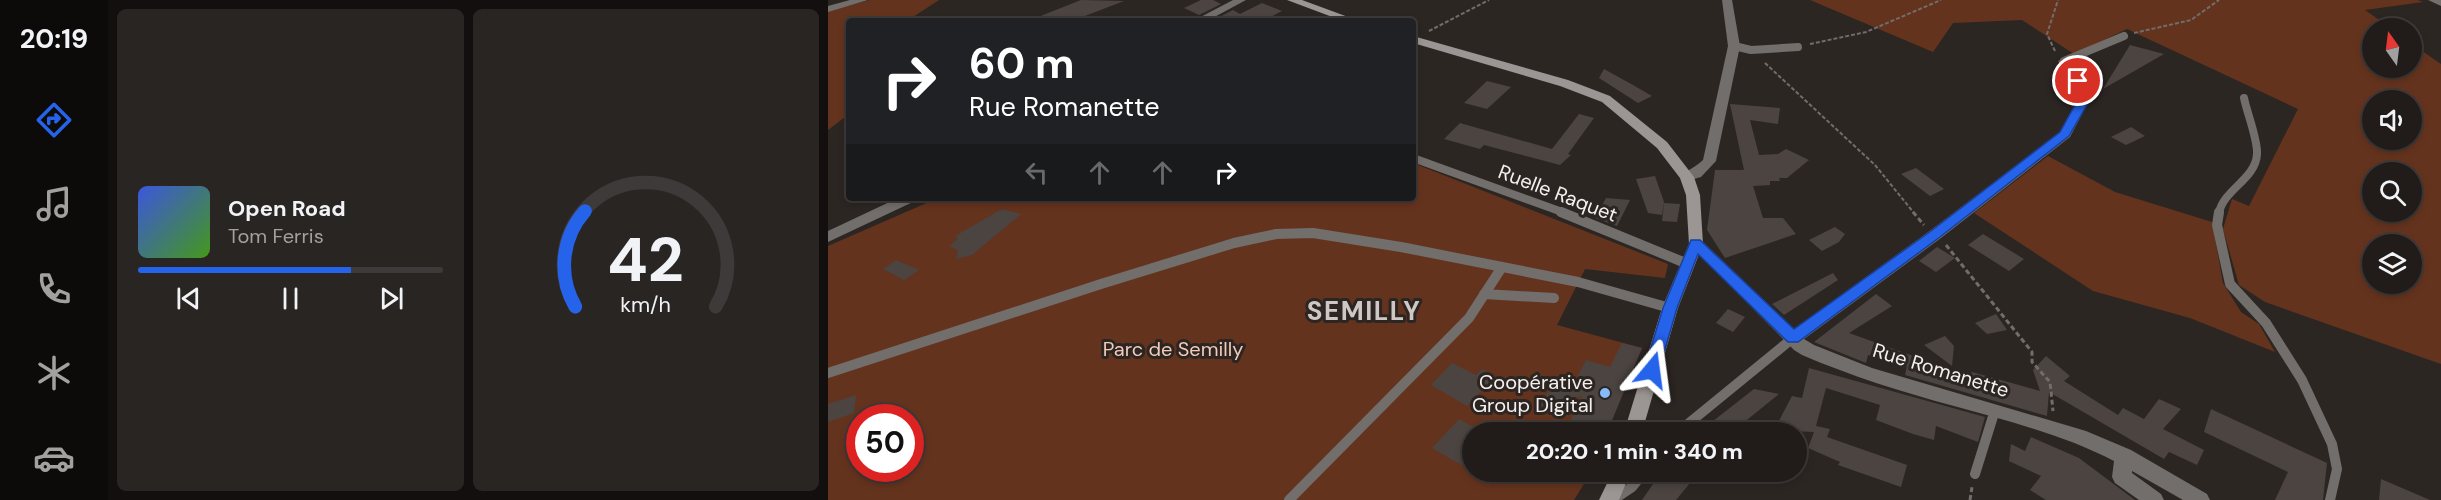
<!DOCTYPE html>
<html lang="fr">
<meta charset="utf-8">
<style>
body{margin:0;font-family:"DM Sans",sans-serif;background:#292523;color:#f1f3f6;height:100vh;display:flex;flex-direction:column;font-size:22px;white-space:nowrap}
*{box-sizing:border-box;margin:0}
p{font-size:20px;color:#a2a1a2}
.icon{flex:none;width:33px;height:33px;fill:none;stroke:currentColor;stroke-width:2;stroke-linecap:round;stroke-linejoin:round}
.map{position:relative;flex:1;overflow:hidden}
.side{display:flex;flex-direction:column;gap:9px;padding:9px;background:#120f0e;width:720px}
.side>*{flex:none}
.guide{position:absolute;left:18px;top:18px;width:570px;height:183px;border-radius:6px;box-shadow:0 3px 9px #0003,0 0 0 2px #3e3a39;background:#202124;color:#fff;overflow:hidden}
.needle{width:39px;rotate:346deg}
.fabs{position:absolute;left:1534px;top:18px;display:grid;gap:12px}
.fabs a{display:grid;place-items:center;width:60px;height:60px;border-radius:50%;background:#211c1a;box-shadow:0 3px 9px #0003,0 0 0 2px #3e3a39;font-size:30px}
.speed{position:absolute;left:18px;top:404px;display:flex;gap:12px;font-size:30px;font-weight:700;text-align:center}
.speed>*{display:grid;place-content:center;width:78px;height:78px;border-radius:50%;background:#211c1a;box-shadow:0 3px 9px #0003,0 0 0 2px #3e3a39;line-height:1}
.speed .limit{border:9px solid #d22;background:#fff;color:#111}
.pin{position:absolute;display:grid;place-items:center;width:51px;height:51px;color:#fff;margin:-26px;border:3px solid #fff;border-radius:50%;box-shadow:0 2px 6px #0007}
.me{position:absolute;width:66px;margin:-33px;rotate:16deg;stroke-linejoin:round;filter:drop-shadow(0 0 4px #0008)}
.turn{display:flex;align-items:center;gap:21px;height:126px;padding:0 24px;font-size:27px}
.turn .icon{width:78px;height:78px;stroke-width:2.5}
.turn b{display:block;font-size:42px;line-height:51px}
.lanes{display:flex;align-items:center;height:57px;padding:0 24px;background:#0003;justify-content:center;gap:30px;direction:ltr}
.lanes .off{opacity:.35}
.side .widget{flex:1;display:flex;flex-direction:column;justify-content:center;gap:9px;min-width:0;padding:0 21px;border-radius:9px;background:#292523}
.side .dial{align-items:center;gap:0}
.dial svg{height:156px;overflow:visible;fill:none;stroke:#3e3a39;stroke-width:7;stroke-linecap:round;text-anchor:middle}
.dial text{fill:#f1f3f6;stroke:none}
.song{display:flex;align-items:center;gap:18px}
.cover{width:72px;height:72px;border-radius:9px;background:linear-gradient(135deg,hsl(230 70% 55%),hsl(100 70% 35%))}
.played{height:6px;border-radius:3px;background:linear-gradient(90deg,#2563eb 70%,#3e3a39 70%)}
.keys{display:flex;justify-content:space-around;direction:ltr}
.side .tiles{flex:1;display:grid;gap:9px;grid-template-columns:repeat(2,1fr)}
.trip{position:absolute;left:634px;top:422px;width:345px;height:60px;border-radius:30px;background:#211c1a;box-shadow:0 3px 9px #0003,0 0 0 2px #3e3a39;font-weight:800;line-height:60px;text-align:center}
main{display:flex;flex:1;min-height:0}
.dock{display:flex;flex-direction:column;width:108px;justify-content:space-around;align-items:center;background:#0d0b0a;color:#a2a1a2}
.dock .icon{width:42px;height:42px}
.dock .current{color:#2563eb}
.dock b{font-size:27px;color:#f1f3f6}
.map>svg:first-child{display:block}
.green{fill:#64331e;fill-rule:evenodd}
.building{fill:#4b4441}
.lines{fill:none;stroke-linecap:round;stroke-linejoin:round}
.path-far1{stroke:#726c6a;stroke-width:2;stroke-dasharray:4 2;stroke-linecap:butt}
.path{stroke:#726c6a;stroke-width:3;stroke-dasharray:5 3;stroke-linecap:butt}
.service-far1{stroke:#716e6c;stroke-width:8}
.service{stroke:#716e6c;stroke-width:10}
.minor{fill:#716e6c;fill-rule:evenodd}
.secondary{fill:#9b9593;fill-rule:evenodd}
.route{fill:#2563eb;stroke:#184099;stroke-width:1.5}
.poi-dot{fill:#85bbfb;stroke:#2c2623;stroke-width:2}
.labels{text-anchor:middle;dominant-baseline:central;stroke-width:6;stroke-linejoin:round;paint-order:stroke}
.street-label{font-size:20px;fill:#f5f0ef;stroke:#2c2623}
.park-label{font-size:20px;fill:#f4cab9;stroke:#2c2623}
.poi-label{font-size:20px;fill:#f5f0ef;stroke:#2c2623;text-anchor:end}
.district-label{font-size:26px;font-weight:bold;letter-spacing:1.5px;fill:#d0c7c4;stroke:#2c2623}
</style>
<main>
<nav class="dock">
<b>20:19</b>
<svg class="icon current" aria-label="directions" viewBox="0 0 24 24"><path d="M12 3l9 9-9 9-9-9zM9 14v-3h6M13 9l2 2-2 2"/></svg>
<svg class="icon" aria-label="music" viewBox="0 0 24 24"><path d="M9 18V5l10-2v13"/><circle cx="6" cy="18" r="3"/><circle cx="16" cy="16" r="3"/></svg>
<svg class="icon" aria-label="phone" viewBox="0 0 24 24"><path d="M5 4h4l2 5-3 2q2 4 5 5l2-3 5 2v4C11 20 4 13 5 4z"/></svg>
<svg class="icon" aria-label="climate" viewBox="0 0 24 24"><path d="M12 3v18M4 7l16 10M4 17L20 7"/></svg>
<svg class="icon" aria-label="car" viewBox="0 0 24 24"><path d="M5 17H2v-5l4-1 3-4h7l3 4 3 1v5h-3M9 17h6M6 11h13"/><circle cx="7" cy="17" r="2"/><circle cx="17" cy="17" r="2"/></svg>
</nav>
<section class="side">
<div class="tiles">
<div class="widget">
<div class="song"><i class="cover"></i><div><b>Open Road</b><p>Tom Ferris</p></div></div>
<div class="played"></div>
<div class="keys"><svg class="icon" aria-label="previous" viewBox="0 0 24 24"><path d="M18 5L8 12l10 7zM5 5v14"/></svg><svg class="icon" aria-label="pause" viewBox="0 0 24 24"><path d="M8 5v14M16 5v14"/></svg><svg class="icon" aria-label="next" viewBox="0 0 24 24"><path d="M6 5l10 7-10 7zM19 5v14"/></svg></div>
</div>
<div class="widget dial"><svg viewBox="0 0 100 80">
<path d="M14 69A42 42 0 1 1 86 69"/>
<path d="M14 69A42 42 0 0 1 19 20" stroke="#2563eb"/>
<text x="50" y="56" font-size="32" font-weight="700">42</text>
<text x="50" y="72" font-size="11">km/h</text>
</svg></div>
</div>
</section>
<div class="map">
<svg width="1613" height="500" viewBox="0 0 1613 500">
<rect width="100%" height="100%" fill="#2c2623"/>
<!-- green -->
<path class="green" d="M42,0H111L85,17L89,21H21V114L0,130V11Z
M982,0H1590L1595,2L1537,10L1563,28H1545V68H1584V44L1613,64V364L1437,302L1411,285L1395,229L1404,199L1421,206L1470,109L1299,29L1246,54L1194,20L1125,23L1105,52ZM1545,100H1584V140H1545ZM1545,172H1584V212H1545ZM1545,244H1584V284H1545Z
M1220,156L1287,192L1384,222L1395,283L1413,312L1431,324L1447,352L1362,318L1265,291L1146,213Z
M585,163L840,264L837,278L757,269L729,325L814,348L779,432H645V471H764L746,500H0V246L110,198H585ZM32,417H82V468H32Z"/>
<!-- building -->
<path class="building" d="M253,0L296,1L244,21H200Z
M373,0H385L393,4L371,15L356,8Z
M434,3L454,11L435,21H384L405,10L412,14Z
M1302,45L1336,54L1275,89Z
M776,69L805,85L824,96L810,103L771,78Z
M659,81L683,87L659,109L636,103Z
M902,104L952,108L950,124L922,120L931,155L950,154L958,149L981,160L959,178H951L952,181H942V185L925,186L935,218H955L968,234L897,258L879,230L887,170H916Z
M751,114L766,118L740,154L743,155L732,165L656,145L652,149L616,139L632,123L724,149Z
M1303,127L1317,136L1298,145L1283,137Z
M1088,168L1116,189L1102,196L1073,174Z
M827,176L836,202L834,215L820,213L808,179Z
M778,198L802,200L789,226L767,218Z
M836,203L852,204L849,222L834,221Z
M174,209L193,214L144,255L128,259L130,250L121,246L130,239L127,236Z
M1007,227L1017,234L1011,242L994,251L981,240Z
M1155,234L1196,259L1181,271L1140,245Z
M1109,247L1127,258L1108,272L1091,261Z
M68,260L91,270L76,280L55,269Z
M1005,273L1010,280L956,315L944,304Z
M1048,294L1064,306L1021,333L1141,376L1144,372L1212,391L1205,370L1218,356L1242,376L1236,381L1290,415L1295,408L1316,419L1331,399L1353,409L1335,429L1376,450L1369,465L1341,452L1336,459L1221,392L1219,416L1077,375L1079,366L1040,355L1038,363L986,342Z
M900,309L917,317L905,332L888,323Z
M1168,314L1179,330L1159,334L1147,323Z
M1117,336L1126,346L1124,366L1096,345Z
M794,343L814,348L779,432H737L754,396L709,408L721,391L745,385L758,360L782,367Z
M624,363L648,375L654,369L667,376L639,406L603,385Z
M981,368L1157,417L1150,442L1108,426L1106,440L1085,434L1048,420L1052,405L998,388L988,426L1002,429L999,437L1079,465L1073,487L1010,465L1012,462L980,448L986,432L946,430L964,396L974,398Z
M926,389L951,394L904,432H871Z
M28,395L26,413L0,422V404Z
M1383,409L1499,463L1495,500H1447L1460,472L1376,432Z
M631,419L645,427V472L604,448Z
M1203,437L1251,458L1307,500H1218L1202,490L1213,476L1181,461L1183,444L1197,451Z
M834,471H872L848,500H814Z
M1553,479L1602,500H1551Z"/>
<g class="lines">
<!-- path-far1 -->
<path class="path-far1" d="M601,31L661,0
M1306,33L1363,20L1391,0
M982,44L1038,32L1113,0
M1227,51L1219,34L1230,0
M937,63L1047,165L1086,213"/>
<!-- path -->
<path class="path" d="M1085,212L1096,225
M1118,245L1204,352V362L1222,382L1225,411
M1142,500L1144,487"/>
<!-- service-far1 -->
<path class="service-far1" d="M906,46L923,50L970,47
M1236,61L1296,36
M585,158L737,213
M1391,213C1395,190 1428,179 1429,154C1430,140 1419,113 1416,98"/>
<!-- service -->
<path class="service" d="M733,212L860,264
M1391,212L1389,225L1402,284L1438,323L1474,380L1504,444L1509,469L1502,500
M656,294L726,298
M0,373L273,284L406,243L448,234L485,233L573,247L750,282L842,308
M850,432L965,338
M1147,474L1167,410
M461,500L641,318L674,267
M785,500L804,487L817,471"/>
<!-- minor -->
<path class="minor" d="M22,0H40L0,12V6Z
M405,0H418L379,21H365Z
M894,0H904L912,46L888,161L873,177L859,181L852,177C855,173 869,166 875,160L900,46Z
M1600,0H1613V6Z
M1236,58L1240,59L1256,81L1260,103L1242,137L1113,238L976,339L986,345L1044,368L1258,431L1303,450L1379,494L1382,500H1355L1304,471V473L1333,494L1336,500H1311L1287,483L1284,477L1286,461C1236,435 1180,421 1126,406C1074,392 1023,376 974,355L966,350L861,244L863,240H873L966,329L1103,230L1232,132L1248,103L1244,81L1230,61Z
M70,198H89L87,201L0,242V231Z"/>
<!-- secondary -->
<path class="secondary" d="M459,0H474L531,21H515Z
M585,36L740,80L782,96L839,142L866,177L872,195L875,244L850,308L814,432H796L834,308L861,244L858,195L852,178L829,148L774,102L732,86L585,43Z
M785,471H803L791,500H771Z"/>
</g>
<!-- route -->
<path class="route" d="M1250,78L1255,81L1260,103L1241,136L1112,237L970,342H960L870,254L849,308L831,370L829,374H818L816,370L835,308L863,240H872L966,329L1103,231L1232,132L1248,103L1244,81Z"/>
<!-- markers -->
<circle class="poi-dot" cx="777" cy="393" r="6"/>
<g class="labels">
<!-- street labels -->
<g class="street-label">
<text transform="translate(730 193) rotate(21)">Ruelle Raquet</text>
<text transform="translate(1113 370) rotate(17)">Rue Romanette</text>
</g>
<!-- park labels -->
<g class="park-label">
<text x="345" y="349">Parc de Semilly</text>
</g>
<!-- poi labels -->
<g class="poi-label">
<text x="765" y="382">Coopérative<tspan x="765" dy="23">Group Digital</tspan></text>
</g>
<!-- district labels -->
<g class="district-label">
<text x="536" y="311">SEMILLY</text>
</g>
</g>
</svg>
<div class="fabs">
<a><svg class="needle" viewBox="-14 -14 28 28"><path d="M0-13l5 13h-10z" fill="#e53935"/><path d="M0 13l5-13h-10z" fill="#a2a1a2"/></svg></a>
<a><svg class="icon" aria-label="sound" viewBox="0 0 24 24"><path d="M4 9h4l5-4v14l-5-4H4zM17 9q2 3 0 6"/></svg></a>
<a><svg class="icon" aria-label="search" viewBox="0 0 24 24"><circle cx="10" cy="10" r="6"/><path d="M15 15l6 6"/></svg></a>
<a><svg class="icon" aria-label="layers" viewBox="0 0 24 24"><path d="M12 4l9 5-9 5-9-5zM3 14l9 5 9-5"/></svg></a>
</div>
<div class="speed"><div class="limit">50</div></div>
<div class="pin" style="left:1250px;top:81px;background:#d93025"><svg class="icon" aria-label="arrive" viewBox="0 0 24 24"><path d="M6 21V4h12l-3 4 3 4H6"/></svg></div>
<svg class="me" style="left:824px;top:370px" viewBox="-20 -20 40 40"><path d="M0-17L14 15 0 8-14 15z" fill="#2563eb" stroke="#fff" stroke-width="4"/></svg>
<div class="trip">20:20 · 1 min · 340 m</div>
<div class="guide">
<div class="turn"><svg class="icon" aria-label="right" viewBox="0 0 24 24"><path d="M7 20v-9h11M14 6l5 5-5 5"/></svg><div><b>60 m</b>Rue Romanette</div></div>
<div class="lanes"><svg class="icon off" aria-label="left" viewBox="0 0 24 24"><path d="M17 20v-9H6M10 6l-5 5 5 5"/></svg><svg class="icon off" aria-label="ahead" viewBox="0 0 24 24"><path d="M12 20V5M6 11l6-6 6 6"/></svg><svg class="icon off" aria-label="ahead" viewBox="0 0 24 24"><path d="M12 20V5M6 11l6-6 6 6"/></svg><svg class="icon" aria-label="right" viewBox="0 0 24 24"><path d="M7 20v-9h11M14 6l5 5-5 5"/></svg></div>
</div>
</div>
</main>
